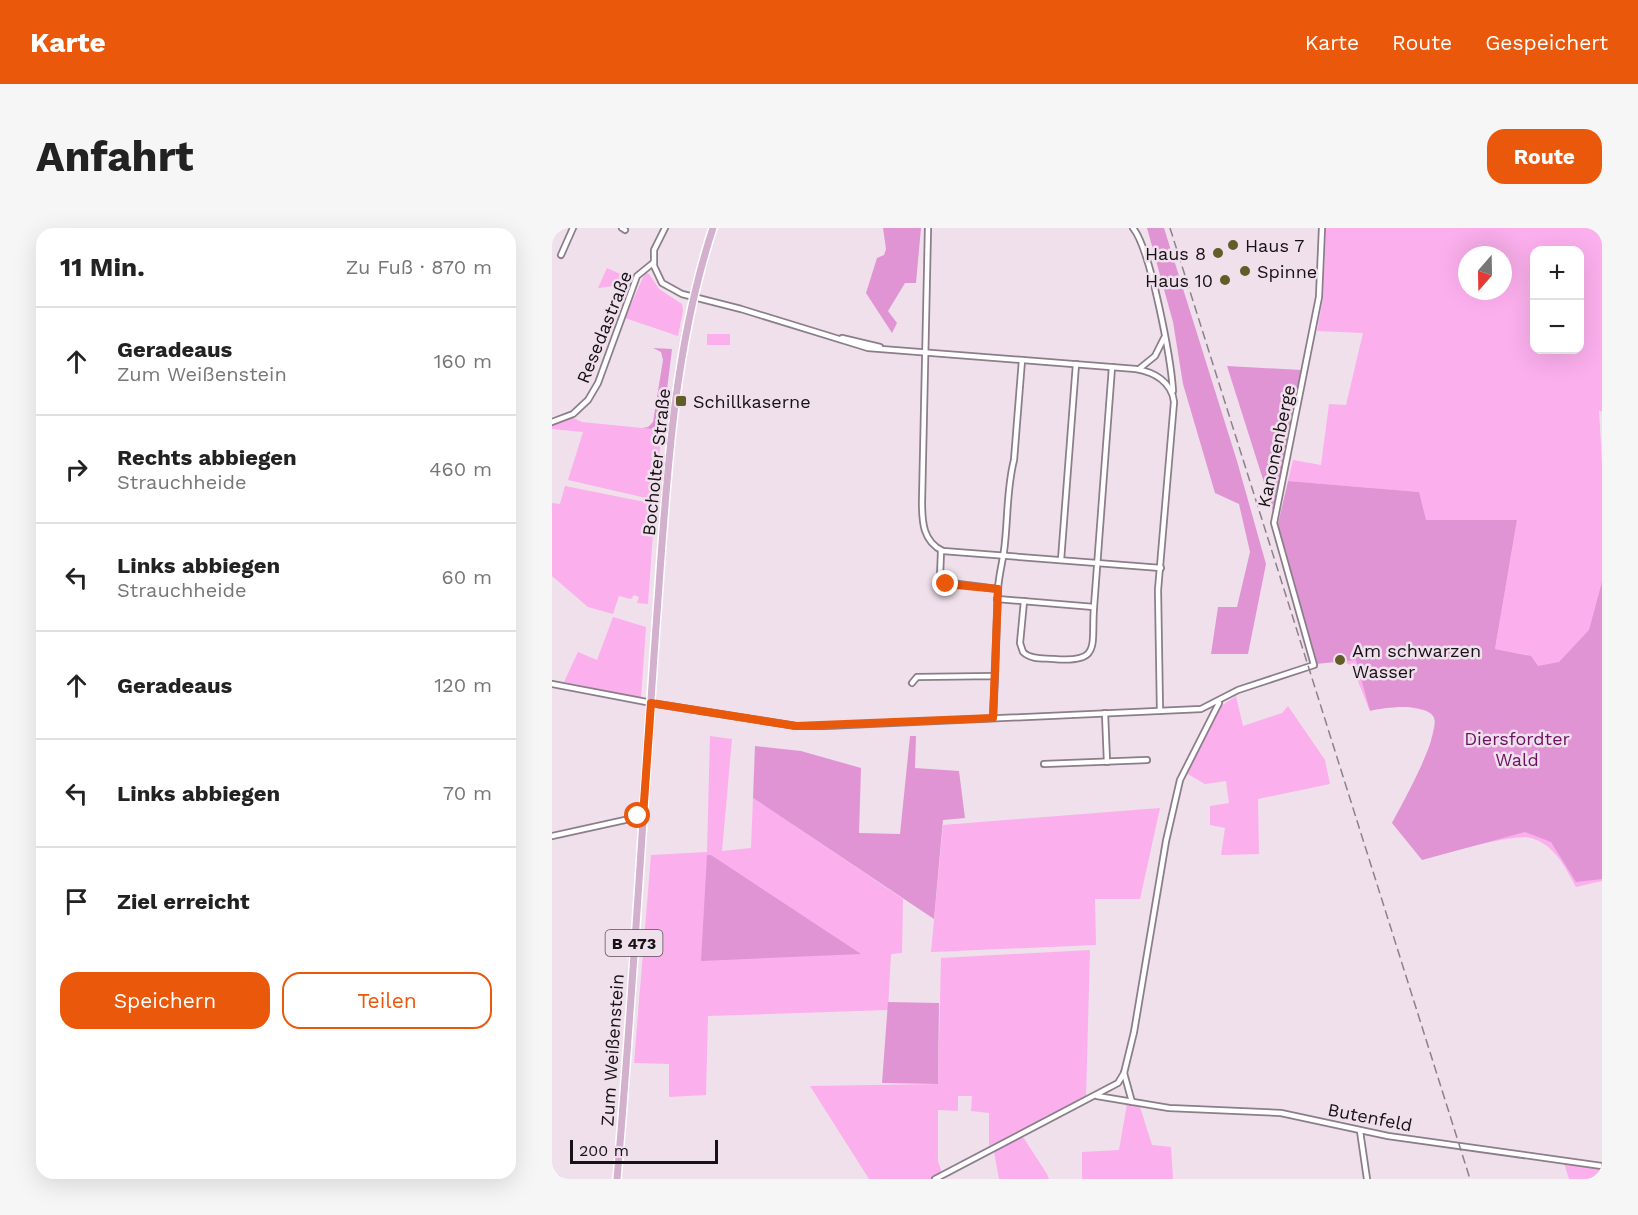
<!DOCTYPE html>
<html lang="de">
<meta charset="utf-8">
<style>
:root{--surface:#fff;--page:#f6f6f6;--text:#222;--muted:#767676;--line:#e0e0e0;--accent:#ea580c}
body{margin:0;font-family:"Work Sans",sans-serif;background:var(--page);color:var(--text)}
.controls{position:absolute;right:18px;top:18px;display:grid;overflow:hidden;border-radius:12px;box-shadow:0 6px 24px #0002}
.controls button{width:54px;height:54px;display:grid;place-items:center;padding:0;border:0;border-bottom:2px solid var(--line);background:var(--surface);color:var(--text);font:30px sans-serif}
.compass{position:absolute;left:906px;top:18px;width:54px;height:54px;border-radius:50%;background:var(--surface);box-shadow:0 6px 24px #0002;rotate:200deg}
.scale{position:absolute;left:18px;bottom:15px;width:148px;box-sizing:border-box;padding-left:6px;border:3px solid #161115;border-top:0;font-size:16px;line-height:21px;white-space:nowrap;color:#161115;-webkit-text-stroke:4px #efe0ec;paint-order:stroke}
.stop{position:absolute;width:18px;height:18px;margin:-14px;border:4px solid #ea580c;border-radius:50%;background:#fff}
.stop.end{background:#ea580c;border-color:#fff;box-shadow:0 2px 6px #0008}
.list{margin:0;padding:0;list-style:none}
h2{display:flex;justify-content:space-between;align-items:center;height:78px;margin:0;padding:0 24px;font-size:26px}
h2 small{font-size:20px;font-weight:400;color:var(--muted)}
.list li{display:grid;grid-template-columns:39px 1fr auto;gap:18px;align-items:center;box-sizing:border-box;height:108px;padding:0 24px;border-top:2px solid var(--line)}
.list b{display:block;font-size:22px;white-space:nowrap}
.list p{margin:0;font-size:20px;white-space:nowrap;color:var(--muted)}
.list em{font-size:20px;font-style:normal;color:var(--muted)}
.actions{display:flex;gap:12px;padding:18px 24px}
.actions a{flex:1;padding:14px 0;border:2px solid var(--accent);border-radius:18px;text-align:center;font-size:21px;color:var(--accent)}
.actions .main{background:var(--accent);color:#fff}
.icon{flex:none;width:33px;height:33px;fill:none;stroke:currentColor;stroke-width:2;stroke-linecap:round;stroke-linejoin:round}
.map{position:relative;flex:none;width:1050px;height:951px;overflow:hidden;border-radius:18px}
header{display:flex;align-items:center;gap:36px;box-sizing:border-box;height:84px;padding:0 30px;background:var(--accent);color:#fff}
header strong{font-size:28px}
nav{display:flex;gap:33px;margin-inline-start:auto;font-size:21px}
.intro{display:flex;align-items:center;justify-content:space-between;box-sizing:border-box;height:144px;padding:0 36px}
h1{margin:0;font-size:42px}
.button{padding:15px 27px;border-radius:18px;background:var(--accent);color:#fff;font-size:21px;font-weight:700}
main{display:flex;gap:36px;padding:0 36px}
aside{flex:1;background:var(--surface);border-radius:18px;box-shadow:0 6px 24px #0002}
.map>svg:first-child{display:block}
.green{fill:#fbafed;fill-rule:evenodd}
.forest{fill:#e194d4}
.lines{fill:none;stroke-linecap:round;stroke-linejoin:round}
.minor-casing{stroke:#8b7e89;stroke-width:8}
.primary-casing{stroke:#fff;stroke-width:10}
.minor{stroke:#fff;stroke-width:4.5}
.primary{stroke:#d3b0cd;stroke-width:7}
.rail{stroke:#8c818a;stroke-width:1.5;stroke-dasharray:9 4.5;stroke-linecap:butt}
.route{stroke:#ea580c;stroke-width:8}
.poi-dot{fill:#615c28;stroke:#efe0ec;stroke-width:2}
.labels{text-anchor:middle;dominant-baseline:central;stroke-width:5;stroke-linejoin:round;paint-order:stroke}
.shield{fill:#efe0ec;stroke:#574f56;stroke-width:1.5}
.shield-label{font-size:16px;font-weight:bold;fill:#161115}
.poi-label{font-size:18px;fill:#161115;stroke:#efe0ec;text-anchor:start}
.street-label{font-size:18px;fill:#161115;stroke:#efe0ec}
.park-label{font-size:18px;fill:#6d1064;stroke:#efe0ec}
</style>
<header>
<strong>Karte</strong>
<nav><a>Karte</a><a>Route</a><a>Gespeichert</a></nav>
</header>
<div class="intro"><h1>Anfahrt</h1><a class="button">Route</a></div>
<main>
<aside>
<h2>11 Min.<small>Zu Fuß · 870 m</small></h2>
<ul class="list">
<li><svg class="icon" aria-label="ahead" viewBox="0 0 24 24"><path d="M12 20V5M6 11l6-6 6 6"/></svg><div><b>Geradeaus</b><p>Zum Weißenstein</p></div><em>160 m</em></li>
<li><svg class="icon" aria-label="right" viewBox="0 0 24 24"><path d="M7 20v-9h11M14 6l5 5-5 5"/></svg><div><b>Rechts abbiegen</b><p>Strauchheide</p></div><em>460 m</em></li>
<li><svg class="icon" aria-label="left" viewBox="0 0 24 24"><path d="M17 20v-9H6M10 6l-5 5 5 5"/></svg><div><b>Links abbiegen</b><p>Strauchheide</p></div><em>60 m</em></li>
<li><svg class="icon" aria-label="ahead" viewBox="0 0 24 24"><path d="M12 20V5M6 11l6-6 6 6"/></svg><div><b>Geradeaus</b></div><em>120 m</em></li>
<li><svg class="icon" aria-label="left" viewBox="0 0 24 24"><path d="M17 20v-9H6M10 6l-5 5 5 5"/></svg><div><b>Links abbiegen</b></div><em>70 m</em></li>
<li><svg class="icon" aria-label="arrive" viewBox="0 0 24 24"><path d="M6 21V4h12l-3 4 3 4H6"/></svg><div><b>Ziel erreicht</b></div></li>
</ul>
<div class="actions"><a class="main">Speichern</a><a>Teilen</a></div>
</aside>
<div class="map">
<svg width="1050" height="951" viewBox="0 0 1050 951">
<rect width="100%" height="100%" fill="#efe0ec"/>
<g class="green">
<path d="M774,0H1050V184L1047,182L1050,236V653L1024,659C1013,639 1003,617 979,610C962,605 891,626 870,631L877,521L885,485L846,477L817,481L800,438L786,431L976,427L943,421L965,292H873L866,264L736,253L741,232L769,237L777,176L794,177L811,105L765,103L771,70ZM982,22H1028V122H982ZM915,27H951V63H915Z"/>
<path d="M55,40L79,51L77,56L46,60Z"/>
<path d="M93,45L97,46L107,61L130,76L131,83L126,108L73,90Z"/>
<rect x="155" y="106" width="23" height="11"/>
<path d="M21,190L30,194L110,202L103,272L16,252L31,204L0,201V198Z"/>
<path d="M13,258L103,276L96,376L85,375L87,369L82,367L79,371L67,368L61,386L36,379L0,348V275L8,276Z"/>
<path d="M61,389L94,399L89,470L12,454L26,424L45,432Z"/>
<path d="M684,468L691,498L730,485L736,478L773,532L778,556L706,571L707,626L669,627L673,600L658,597V578L677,575L674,553L653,556L634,545L669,478Z"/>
<path d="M158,508L180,511L170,623L199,620L201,570L351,671L350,725L339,726L336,782L156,788L154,867L117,869V836L82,835L99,627L155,624Z"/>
<path d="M608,580L588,671H543L544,717L379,724L391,597Z"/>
<path d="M538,722L534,869L437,918V885L419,883L420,868H406V883L386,882V933L390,945L379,951H317L258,858L386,856L389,730Z"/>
<path d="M575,876L588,879L600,917L619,919L621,951H530V924L567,922Z"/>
<path d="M471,909L495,946L497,951H447L442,924Z"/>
<path d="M1012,935L1050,939V951H1017Z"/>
</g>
<g class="forest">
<path d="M331,0H369L364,55H353L336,83L345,95L340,105L314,65L325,30L332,27L334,21Z"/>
<path d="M595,0H612L685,233L714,336L696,426H659L666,379H685L698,324L687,276L663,265L631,156L621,94Z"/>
<path d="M101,120L120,121L110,202L90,200L96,199L101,194L111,132L109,124Z"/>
<path d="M675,138L749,142L727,261L721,283Z"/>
<path d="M736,253L867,264L874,292H965L943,421L979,428L986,438L1007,434L1037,402L1050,354V651L1024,654L999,614L973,604L870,632L840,595C849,578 892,502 881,488C870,474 832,480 818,483L804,432L764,436L725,300Z"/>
<path d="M358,508H364L363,540L407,543L413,590L391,592L382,691L201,570L203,518L249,523L309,540L307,605L348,606Z"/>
<path d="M155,627H159L309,726L149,733Z"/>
<path d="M336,774L387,775L386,856L330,855Z"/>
</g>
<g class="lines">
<g class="minor-casing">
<g id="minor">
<path d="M70,0L73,2"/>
<path d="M113,0L102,22V38L110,55L130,66L189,81L316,120L584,141C602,144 620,154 622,174L606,362L608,483"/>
<path d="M376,0L370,274C370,294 371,314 391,323L609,340"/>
<path d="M581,0C599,22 619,132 621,163"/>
<path d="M9,27L21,0"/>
<path d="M290,110L328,119"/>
<path d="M587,141L603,128L612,110"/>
<path d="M0,194L21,186L36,172L46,155L85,48L101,35"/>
<path d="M389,323L388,349L391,354L446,361C447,344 452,330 453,314C456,286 455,259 462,232L470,132"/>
<path d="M509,332L524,136"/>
<path d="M445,371L542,379L560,139"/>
<path d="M472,373L468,415L471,424C479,432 492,430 502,431C550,435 539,418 542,379"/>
<path d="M443,448L446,361"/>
<path d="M360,455L365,449L443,448L441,490"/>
<path d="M0,456L105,476L244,498H274L649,481L686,462L762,437L722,295L767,69L770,0"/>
<path d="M553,485L555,534"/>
<path d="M492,536L595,532"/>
<path d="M0,608L91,588"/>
<path d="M572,845L580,874"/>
<path d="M545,868L617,880L729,885L836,908L1050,938"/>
<path d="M808,903L815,951"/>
<path d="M0,950L5,951"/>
<path d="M383,951L566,855L572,845L582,804L614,613L628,552L667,475"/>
</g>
</g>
<g class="primary-casing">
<path id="primary" d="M65,951C81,767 91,583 104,399C114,266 119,128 161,0"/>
</g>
<use href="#minor" class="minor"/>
<use href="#primary" class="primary"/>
<path class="rail" d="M618,0L918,951"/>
</g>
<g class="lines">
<path class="route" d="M86,588H91L99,475L244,498L441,490L446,361L394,356"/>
</g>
<g class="poi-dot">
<circle cx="681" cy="17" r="6"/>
<circle cx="666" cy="25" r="6"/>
<circle cx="693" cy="43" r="6"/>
<circle cx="673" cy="52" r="6"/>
<rect x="123" y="167" width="12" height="12" rx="3"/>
<circle cx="788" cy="432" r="6"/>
</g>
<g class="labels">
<rect class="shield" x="53.5" y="702" width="57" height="26" rx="4.5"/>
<g class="shield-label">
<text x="82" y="715">B 473</text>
</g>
<g class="poi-label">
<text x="693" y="17">Haus 7</text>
<text x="654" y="25" text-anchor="end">Haus 8</text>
<text x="705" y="43">Spinne</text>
<text x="661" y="52" text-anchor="end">Haus 10</text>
<text x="141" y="173">Schillkaserne</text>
<text x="800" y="422">Am schwarzen<tspan x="800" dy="21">Wasser</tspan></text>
</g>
<g class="street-label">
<text transform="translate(52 99) rotate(-68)">Resedastraße</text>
<text transform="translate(724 218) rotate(-78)">Kanonenberge</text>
<text transform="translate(104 234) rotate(-84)">Bocholter Straße</text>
<text transform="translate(60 822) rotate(-86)">Zum Weißenstein</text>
<text transform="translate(818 889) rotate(11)">Butenfeld</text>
</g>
<g class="park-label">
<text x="965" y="510">Diersfordter<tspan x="965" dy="21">Wald</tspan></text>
</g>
</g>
</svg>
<div class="controls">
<button>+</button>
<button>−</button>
</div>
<svg class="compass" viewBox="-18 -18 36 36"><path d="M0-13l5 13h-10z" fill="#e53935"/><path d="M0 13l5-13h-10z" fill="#767676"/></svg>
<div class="scale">200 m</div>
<div class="stop" style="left:86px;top:588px"></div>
<div class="stop end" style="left:394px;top:356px"></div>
</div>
</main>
